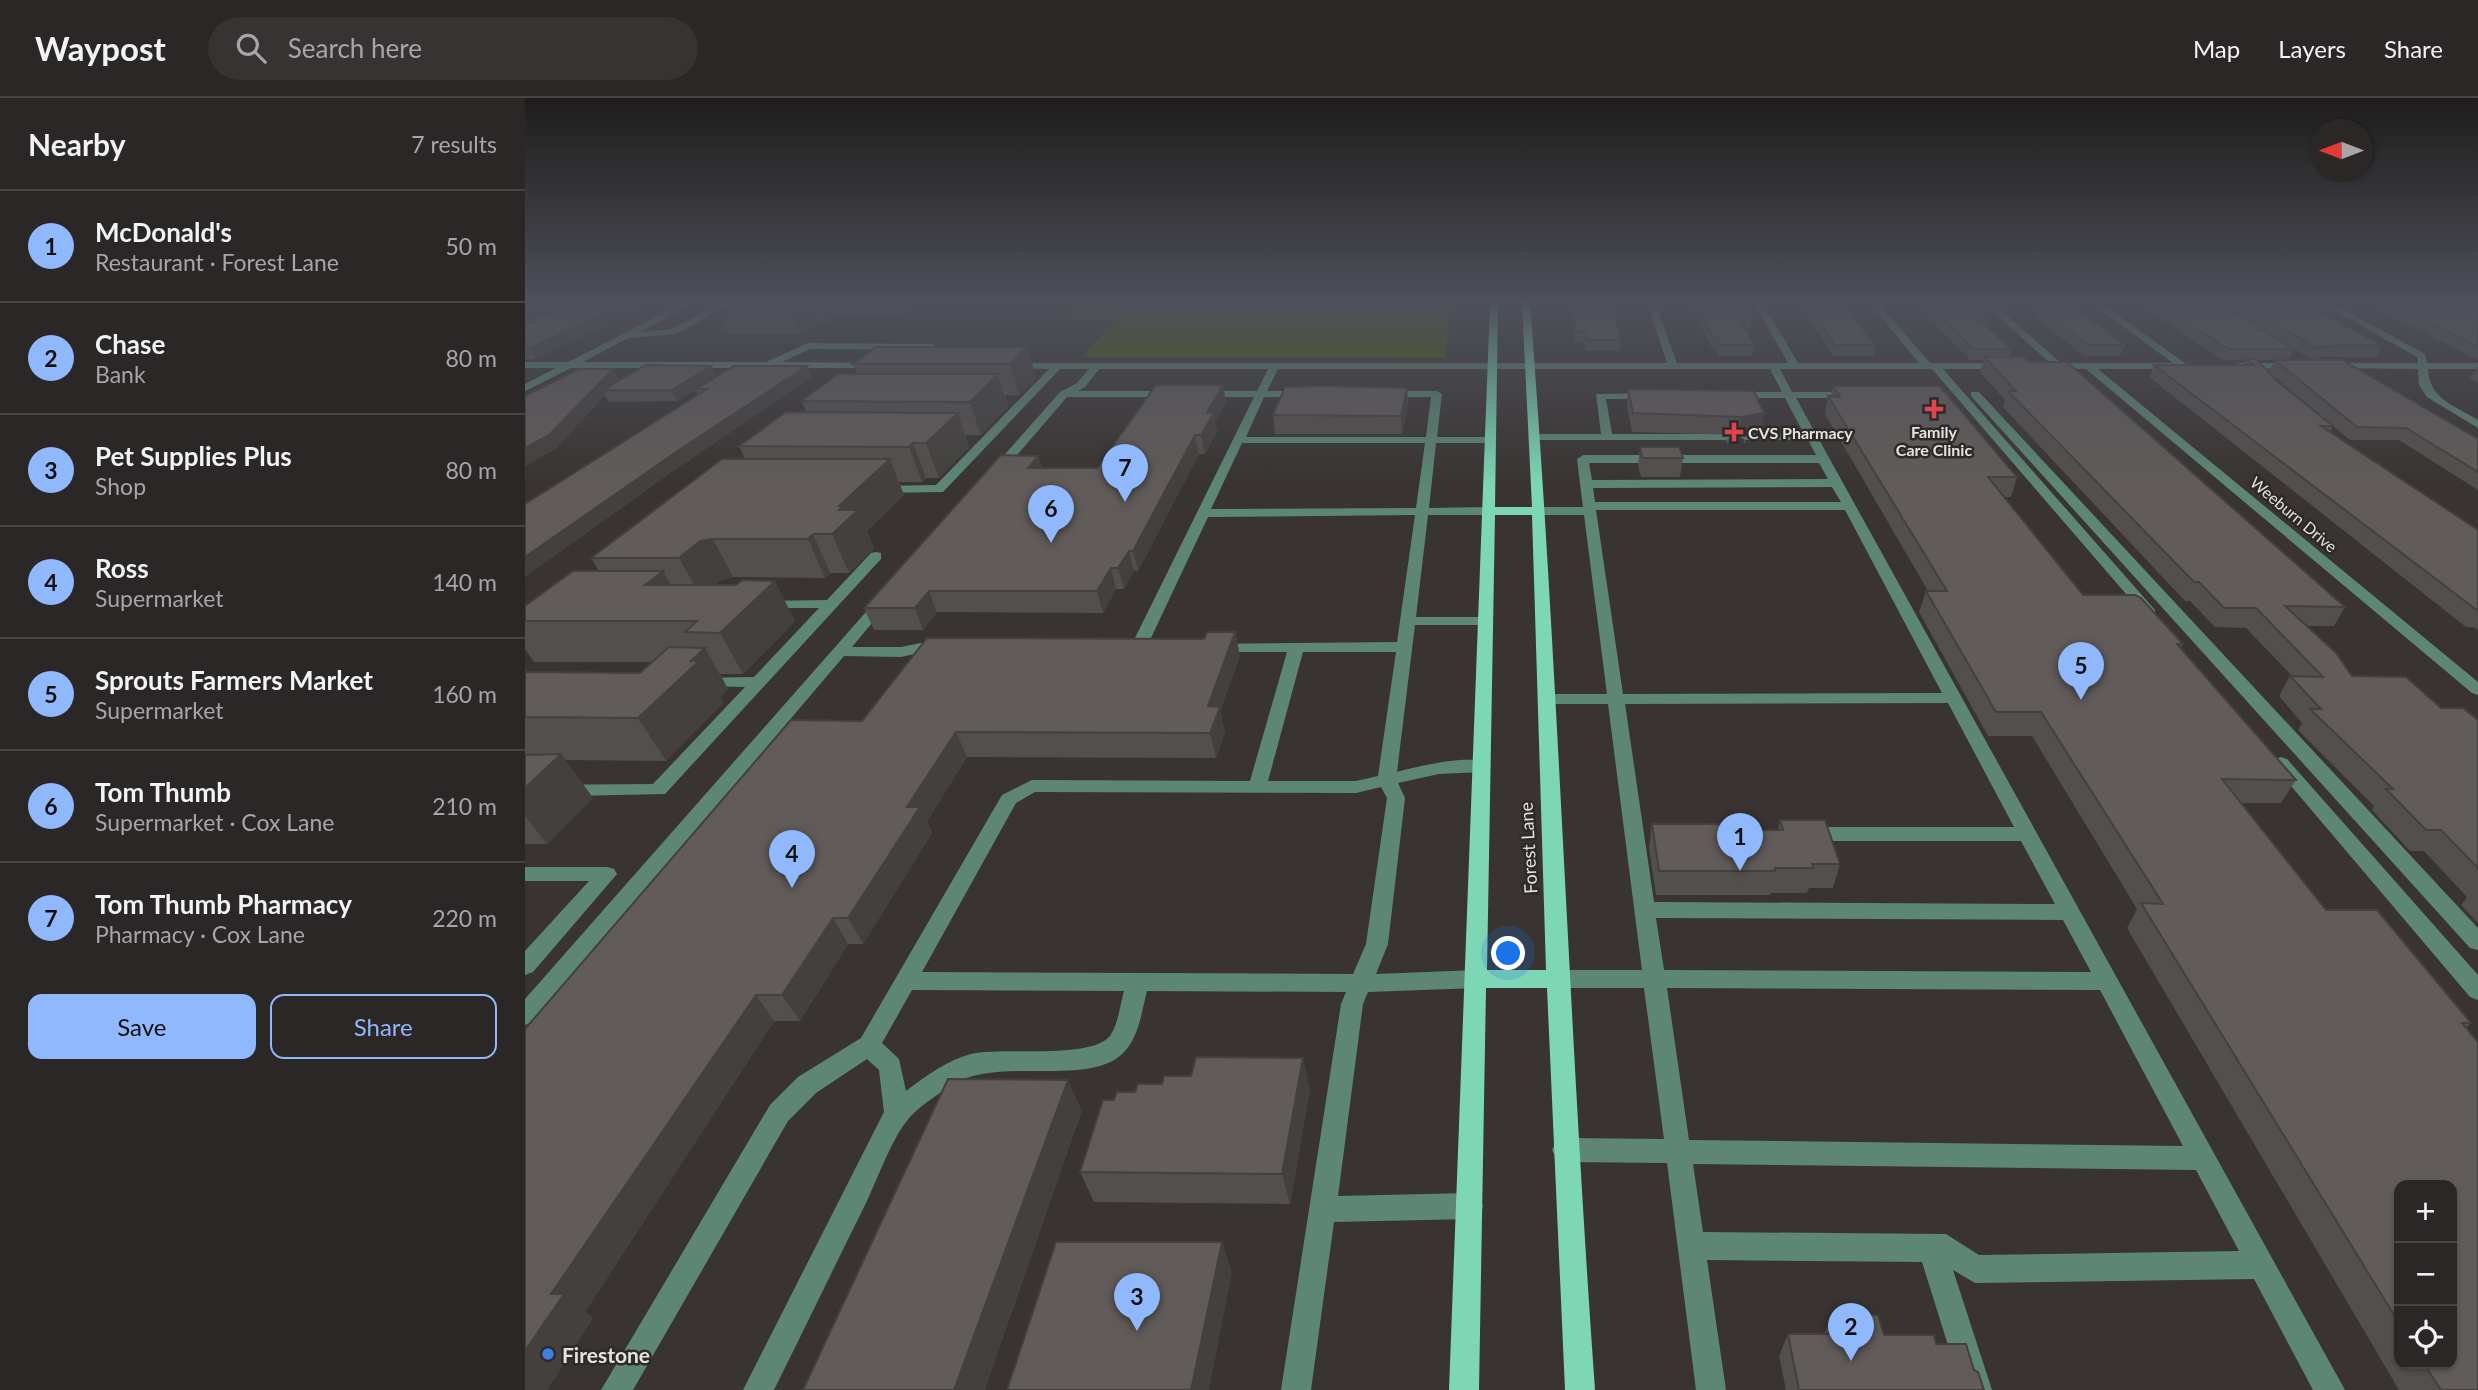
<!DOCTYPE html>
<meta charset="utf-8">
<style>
:root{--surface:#2b2726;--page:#373332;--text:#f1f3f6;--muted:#a6a5a7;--line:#474443;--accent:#8fb8fd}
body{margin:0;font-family:Lato,sans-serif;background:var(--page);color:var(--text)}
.controls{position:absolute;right:21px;bottom:21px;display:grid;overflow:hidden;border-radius:14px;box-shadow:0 2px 5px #0004}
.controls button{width:63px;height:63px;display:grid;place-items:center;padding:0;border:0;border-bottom:2px solid var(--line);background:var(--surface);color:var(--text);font:35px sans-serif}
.compass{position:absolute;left:1785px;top:21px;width:63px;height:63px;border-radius:50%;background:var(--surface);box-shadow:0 2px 5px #0004;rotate:270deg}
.you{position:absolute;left:984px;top:856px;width:24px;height:24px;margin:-18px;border:5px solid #fff;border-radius:50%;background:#1a73e8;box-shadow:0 0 0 10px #1a73e833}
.badge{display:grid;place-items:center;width:46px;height:46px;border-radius:50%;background:var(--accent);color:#111;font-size:23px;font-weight:700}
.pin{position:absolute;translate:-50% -58px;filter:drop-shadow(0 2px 4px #0008)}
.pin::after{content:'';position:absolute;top:37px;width:24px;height:21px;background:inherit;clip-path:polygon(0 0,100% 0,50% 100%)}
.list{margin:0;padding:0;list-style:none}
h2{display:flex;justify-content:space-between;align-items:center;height:91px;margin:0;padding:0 28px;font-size:30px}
h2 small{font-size:23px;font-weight:400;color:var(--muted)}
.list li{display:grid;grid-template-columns:46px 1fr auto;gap:21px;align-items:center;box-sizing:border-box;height:112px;padding:0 28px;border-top:2px solid var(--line)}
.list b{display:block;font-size:26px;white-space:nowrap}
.list p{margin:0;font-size:23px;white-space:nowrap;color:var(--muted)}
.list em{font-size:23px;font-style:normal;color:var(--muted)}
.actions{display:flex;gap:14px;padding:21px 28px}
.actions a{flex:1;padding:16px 0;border:2px solid var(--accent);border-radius:14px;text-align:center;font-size:24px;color:var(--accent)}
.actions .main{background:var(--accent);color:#111}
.icon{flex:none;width:38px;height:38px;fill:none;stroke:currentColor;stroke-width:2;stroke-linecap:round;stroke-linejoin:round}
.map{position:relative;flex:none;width:1953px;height:1292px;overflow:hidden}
header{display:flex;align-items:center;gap:42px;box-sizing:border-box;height:98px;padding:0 35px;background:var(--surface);border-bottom:2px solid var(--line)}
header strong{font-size:33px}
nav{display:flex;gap:38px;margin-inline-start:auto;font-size:24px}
.search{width:490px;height:63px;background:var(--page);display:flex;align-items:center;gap:18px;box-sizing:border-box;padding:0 24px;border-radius:38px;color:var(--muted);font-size:26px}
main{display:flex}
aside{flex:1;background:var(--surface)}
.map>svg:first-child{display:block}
.green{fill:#475c06}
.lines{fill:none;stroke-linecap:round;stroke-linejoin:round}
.minor-tunnel{stroke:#534e4c;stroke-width:12;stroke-dasharray:12 6;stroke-linecap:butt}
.minor{fill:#5d8676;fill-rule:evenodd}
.major{fill:#7dd6b5;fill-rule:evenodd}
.wall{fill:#534f4d;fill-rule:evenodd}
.shaded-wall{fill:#44403e}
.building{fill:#615c59;stroke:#44403e;stroke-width:2}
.health-dot{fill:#e0444e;stroke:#2e2a28;stroke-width:2.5}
.shop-dot{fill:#3f7fe0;stroke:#2e2a28;stroke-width:2.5}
.labels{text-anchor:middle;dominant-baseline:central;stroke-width:5;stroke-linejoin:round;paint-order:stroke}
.far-poi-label{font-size:16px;font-weight:bold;fill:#e5e3e1;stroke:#2e2a28}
.far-street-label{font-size:16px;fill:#e5e3e1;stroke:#2e2a28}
.street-label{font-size:18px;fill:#e5e3e1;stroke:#2e2a28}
.near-poi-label{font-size:21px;font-weight:bold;fill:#e5e3e1;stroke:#2e2a28;text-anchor:start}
</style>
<header>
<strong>Waypost</strong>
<div class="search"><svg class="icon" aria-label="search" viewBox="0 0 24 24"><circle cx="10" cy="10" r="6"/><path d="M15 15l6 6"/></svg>Search here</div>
<nav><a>Map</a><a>Layers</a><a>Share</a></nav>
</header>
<main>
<aside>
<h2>Nearby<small>7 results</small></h2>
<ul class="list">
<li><span class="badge">1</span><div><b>McDonald's</b><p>Restaurant · Forest Lane</p></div><em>50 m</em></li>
<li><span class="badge">2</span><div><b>Chase</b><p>Bank</p></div><em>80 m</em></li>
<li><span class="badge">3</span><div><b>Pet Supplies Plus</b><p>Shop</p></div><em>80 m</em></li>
<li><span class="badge">4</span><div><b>Ross</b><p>Supermarket</p></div><em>140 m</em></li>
<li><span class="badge">5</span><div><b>Sprouts Farmers Market</b><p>Supermarket</p></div><em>160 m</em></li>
<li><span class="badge">6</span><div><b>Tom Thumb</b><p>Supermarket · Cox Lane</p></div><em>210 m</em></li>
<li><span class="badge">7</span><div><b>Tom Thumb Pharmacy</b><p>Pharmacy · Cox Lane</p></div><em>220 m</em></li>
</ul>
<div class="actions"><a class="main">Save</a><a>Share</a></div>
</aside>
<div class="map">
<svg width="1953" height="1292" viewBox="0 0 1953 1292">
<rect width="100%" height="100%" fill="#393432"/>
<path class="green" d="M555,205H927L920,260L557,259L591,221H539Z"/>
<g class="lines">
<path class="minor-tunnel" d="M1201,339H1221"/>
<g class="minor">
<path d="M158,205H169L115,234L146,231L195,205H206L151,236L103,240L58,264H241L283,245L407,246L412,249L389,268L384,265L398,252L285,251L257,264L357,265L359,267L354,270H46L0,293V286L31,270H0V264H43Z"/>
<path d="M1122,205H1130L1152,265H1263L1229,205H1238L1273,265H1394L1344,205H1353L1405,265H1481L1486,268L1481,271H1418L1630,512V518H1620L1407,271H1255L1267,294H1327L1332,297L1327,300H1271L1820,1292H1788L1729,1181L1450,1185L1428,1172L1467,1292H1437L1397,1164L1182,1162L1201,1292H1171L1142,1065L1040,1064L1031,1060L1027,1052L1031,1044L1040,1040L1139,1041L1119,890H1035L1027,887L1024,881L1027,875L1035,872H1117L1083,606H1022L1014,601L1022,596H1082L1059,417H1013L1007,413L1013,409H1058L1052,361L1058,357H1291L1283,342H1221L1215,339L1221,336H1279L1260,300H1208L1203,297L1208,294H1257L1245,271H753L742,293H779L784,296L779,299H739L721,339H901L906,299H860L855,296L860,293H912L917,296L912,339H966L972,342L966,345H911L904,410L964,409L970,413L964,417H903L891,519H961L968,523L961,527H890L872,674C890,669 954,653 966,668L957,674L914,676L873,685L880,700L863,846L851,876L952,872L960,875L963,881L960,887L952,890L843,894L838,906L813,1098L945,1095L955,1099L958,1108L955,1117L945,1121L809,1124L786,1292H756L816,906L821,894L622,893C617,912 614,938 600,953C567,991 473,957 427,987C412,997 391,1010 381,1024C366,1043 352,1082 341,1105C310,1167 280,1230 249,1292H218L359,1014L354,972L342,961L291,995L263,1023L108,1292H76L245,1007L273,979L336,940L477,697L507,682L725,683L762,554H691L683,549L686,546L872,544L890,417L683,419L625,542L617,547L609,542L729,299H678L673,296L678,293H732L743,271H574L560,289L553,293H646L651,296L646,299H542L474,378H466V372L535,294L552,285L564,271H535L418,394L354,395L348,391L350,388L411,387L524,271L480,270L478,268L483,265H1142ZM717,345H900L891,410L686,411ZM1064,365H1294L1303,381L1067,382ZM1307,389L1316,404H1070L1068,390ZM1071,412H1320L1417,595L1098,596ZM778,554H871L853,678L831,683H743ZM1423,605L1489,729H1281L1274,731L1271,736L1274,741L1281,743H1496L1530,806L1129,804L1100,606ZM856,689L862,700L841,846L828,876L397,874L491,705L510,694L831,695ZM1131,820L1538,822L1566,874L1139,872ZM1142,890L1575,892L1658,1048L1164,1042ZM387,892L599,893C595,907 593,928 584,939C564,961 478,949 446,956C422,962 401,978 381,993L374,961L357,945ZM1168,1066L1671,1072L1714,1153L1454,1157L1421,1136L1178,1134Z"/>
<path d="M1458,205H1468L1536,265H1648L1566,205H1576L1661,266V270L1658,271H1573L1953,584V597L1947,595L1561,271L1520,270V266L1525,265Z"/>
<path d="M1796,205H1807L1900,256L1902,265H1953V271H1903C1905,302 1929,307 1953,322V330L1902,299L1894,287L1893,271L1803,270L1801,268L1806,265H1893L1892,259Z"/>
<path d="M1715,265H1771L1776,268L1771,271L1712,270V266Z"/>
<path d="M1446,294H1454L1953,830V852L1945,850L1446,298Z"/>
<path d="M1071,296L1124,295L1129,298L1124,301H1081L1087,336H1201L1207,339L1201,342H1010L1004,339L1010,336H1076Z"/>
<path d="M351,454L356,455V461L140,696L0,699V687L128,686L220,589L175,588L167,583L169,580L229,579L294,510H239L234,509V503L302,502L346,455Z"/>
<path d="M360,497L367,501L327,549H376L415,541L423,546L420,549L376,559L319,558L8,924L0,927V901L355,498Z"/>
<path d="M1756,659L1762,661L1953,877V902L1945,899L1750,669L1747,665L1750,661Z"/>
<path d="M0,769H82L89,771L92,776L8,874L0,877V853L64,783H0Z"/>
</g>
<path class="major" d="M965,205H973L970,409H1007L997,205H1005C1033,568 1044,930 1070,1292H1040L1022,890H961L954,1292H924ZM970,417H1007L1021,872H962Z"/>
</g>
<g class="wall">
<path d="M0,205H126L11,261L0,262Z"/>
<path d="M216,205H393L375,218H312L303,224L292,223L274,235H203L196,219L212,210L211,208Z"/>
<path d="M1047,205H1087L1096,242L1095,253H1061L1057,244H1050Z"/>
<path d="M1167,205H1220L1227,219L1225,230H1219L1229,247L1227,258H1194L1190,249H1186Z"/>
<path d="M1241,205H1317L1350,247L1348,258H1308L1275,206Z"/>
<path d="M1390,205H1446L1460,219L1459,225L1486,251L1484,259L1504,264L1820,509L1809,528H1782L1827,578L1916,610L1953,622V825L1936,807L1942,799L1899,753H1885L1847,712L1849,708L1773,632L1777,625L1754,598L1765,578H1767L1721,530L1690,529L1665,503H1660L1478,309L1480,302L1455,274L1459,262H1445Z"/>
<path d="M1612,205H1693L1769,251L1764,262H1788L1693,205H1778L1856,247L1851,259H1794L1793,262L1953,341V392L1874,342H1825L1744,274L1750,262H1733L1753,284L1808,328L1805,334L1953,432V532L1949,529H1941L1624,279L1629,267H1718L1720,262H1698Z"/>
<path d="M1840,205H1953V262Z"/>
<path d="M1512,206L1600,247L1595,258H1559L1509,217Z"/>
<path d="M502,249L511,280L494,297H480L483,309L456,337H440L444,349L414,380H401L397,384H374L379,397L342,433L349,450L324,475H305L300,480L208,479L196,482L190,487L270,523L218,576H195L203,591L195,600L198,605L141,663L40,662L68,700L22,746H0V574L115,575L127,564H9L0,551V508L74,473L66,460L220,361L214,348L281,314L276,303L332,276L328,266Z"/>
<path d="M186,268L191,279H287L160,365L173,297L171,292L152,303L84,304L80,297L31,350L0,368V298L88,271L94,282Z"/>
<path d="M1952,269H1953V285L1945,281Z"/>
<path d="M698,287L701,305L690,324L692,333L680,356H674L613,473H609L599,491H591L578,515L412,514L398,532H349L339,510L513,358L517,370H572Z"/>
<path d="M1308,288L1492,379L1486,399H1479L1558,497L1658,546L1656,550L1771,682L1756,705H1716L1801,812L1946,925L1941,930L1953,1292H1874L1602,830L1612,811L1507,638H1463L1394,514L1401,493H1403L1300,316L1303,298H1306ZM1874,1087L1927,1266H1874Z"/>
<path d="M882,290L883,307L877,336H750L748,317Z"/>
<path d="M1103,291L1239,315L1236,333L1213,337L1107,334L1102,308Z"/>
<path d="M1115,349L1158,360L1155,379H1116L1113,368Z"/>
<path d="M710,534L715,558L695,613L700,634L691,660L442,659L402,723L407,735L338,846H323L275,923H249L60,1214L68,1220L22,1292H0L337,623Z"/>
<path d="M1255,722L1315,766L1308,790H1284L1282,795H1245V797H1131L1124,750L1127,726L1210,732H1253Z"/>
<path d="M785,991L765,1106L569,1104L555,1074Z"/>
<path d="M1308,1216L1359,1237L1411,1246L1449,1272L1459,1292H1261L1254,1258L1263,1236H1299Z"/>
</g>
<g class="shaded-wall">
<path d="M24,205H52L0,229V216Z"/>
<path d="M100,205H126L11,261L5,250Z"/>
<path d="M301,205H307L312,218L303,224L297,208Z"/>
<path d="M370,205H393L375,218Z"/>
<path d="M286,208L292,223L274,235L267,219Z"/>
<path d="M502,249L511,280L494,297L485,266Z"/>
<path d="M186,268L191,279L152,303L147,292Z"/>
<path d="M282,268L287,279L160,365L0,479V459L154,352Z"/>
<path d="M88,271L94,282L78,292L80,297L31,350L0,368V350Z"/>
<path d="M473,276L483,309L456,337L445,304Z"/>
<path d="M698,287L701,305L690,324L692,333L680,356L676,337L682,315Z"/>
<path d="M882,290L883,307L877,336L876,318Z"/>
<path d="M433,315L444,349L414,380L401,345Z"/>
<path d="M1239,315L1236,333L1213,337L1216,319Z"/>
<path d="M670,337L674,356L613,473L608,453Z"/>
<path d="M388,345L401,380L397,384L384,349Z"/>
<path d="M513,358L519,377L503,370Z"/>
<path d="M365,361L379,397L342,433L349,450L324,475L307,436L314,408Z"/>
<path d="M288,436L305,475L300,480L283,441Z"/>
<path d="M188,441L208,479L196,482L176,499L154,460L175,443Z"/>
<path d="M604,453L609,473L599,491L593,470Z"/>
<path d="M586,470L591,491L578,515L572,493Z"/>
<path d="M138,473L160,513L120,487Z"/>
<path d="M250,483L270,523L218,576L195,535Z"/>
<path d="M404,493L412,514L398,532L390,510Z"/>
<path d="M710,534L715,558L695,613L700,634L691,660L685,635L683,608Z"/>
<path d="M180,550L203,591L195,600L198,605L141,663L113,620L166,563Z"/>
<path d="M431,634L442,659L402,723L407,735L338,846L323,820L382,709Z"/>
<path d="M36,656L68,700L22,746L0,718V690Z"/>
<path d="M308,820L323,846L275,923L257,897Z"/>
<path d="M231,897L249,923L60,1214L68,1220L22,1292H0V1253L26,1196Z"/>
<path d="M778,960L785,991L765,1106L757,1076Z"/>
<path d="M543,982L557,1013L460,1292H429Z"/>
<path d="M697,1144L707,1174L684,1292H666Z"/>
</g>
<g class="building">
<path d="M0,205H24L0,216Z"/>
<path d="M46,205H100L5,250L0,251V225Z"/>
<path d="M216,205H301L297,208H286L267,219H196L216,208H211Z"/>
<path d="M1048,205H1087L1096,242H1062L1058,233H1050Z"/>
<path d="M1173,205H1220L1227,219H1214L1229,247H1196L1192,238H1187Z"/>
<path d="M1283,205H1317L1350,247H1310Z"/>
<path d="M1403,205H1446L1460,219H1452L1486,251H1448Z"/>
<path d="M1513,205H1544L1600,247H1563L1512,206Z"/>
<path d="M1632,205H1693L1769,251H1703Z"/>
<path d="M1714,205H1778L1856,247L1792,248L1798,251H1793Z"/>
<path d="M1866,205H1931L1953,215V248Z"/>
<path d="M351,249H502L485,266H328Z"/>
<path d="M1460,259H1499L1504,264H1542L1820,509L1760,508L1811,555L1827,578L1881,579L1916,610H1938L1953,622V770L1916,732H1901L1861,691H1868L1785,611H1796L1765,578L1798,579L1731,510H1699L1674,484H1669L1483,293H1491Z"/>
<path d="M1720,261H1731L1753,284L1808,328H1796L1953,432V513L1629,267H1730Z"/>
<path d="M1750,262H1817L1953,341V374L1881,330L1832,329Z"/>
<path d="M121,267L186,268L147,292H78Z"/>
<path d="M209,268H282L154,352L0,459V406L182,291H171Z"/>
<path d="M54,271H88L24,337L0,350V298Z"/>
<path d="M313,276H473L445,304L276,303Z"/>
<path d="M631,287H698L682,315H689L676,337H670L608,453H604L593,470H586L572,493H404L390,510H339L476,357L513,358L503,370H572Z"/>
<path d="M801,288L882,290L876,318L748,317L760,289Z"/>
<path d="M1308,288H1415L1492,379H1463L1558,497H1610L1616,500L1658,546H1652L1771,682L1697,681L1801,812H1852L1946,925H1937L1953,944V1292H1916L1899,1266H1927V1087H1874V1225L1616,805L1638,806L1516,614H1471L1401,493H1422L1303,298L1315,299Z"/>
<path d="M1103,291L1229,293L1239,315L1216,319L1108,315Z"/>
<path d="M261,314L433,315L401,345H388L384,349L214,348Z"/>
<path d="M1115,349H1154L1158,360H1117Z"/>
<path d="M197,361H365L314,408H319L314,412H333L307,436H288L283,441H188L175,443L154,460H66Z"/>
<path d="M48,473H138L120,487H211L217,482L250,483L195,535L160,534L172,523H0V508Z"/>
<path d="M682,534H710L683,608L695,609L685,635L431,634L382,709H395L323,820H308L257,897H231L26,1196H39L0,1253V931L266,622L337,623L402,540L679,541Z"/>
<path d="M144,549L180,550L166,563H174L113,620L0,619V574L115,575Z"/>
<path d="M36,656L0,690V657Z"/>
<path d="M1255,722H1300L1315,766H1287L1289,770H1250V773H1134L1127,726H1208L1210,732H1258Z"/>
<path d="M671,959L778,960L757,1076L555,1074L578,1002H589L592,994H610L613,986H637L639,978H666Z"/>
<path d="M423,981L543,982L429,1292H278Z"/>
<path d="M531,1144H697L666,1292H482Z"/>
<path d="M1308,1216L1353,1217L1359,1237H1409L1411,1246H1441L1449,1272L1453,1274L1459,1292H1274L1263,1236H1312Z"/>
</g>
<linearGradient id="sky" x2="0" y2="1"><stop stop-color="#1f1d1c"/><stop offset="0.53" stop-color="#4e505a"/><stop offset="1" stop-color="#4e505a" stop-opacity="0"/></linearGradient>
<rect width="1953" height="386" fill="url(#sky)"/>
<g class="health-dot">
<path d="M1405.5 300.5h7v7h7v7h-7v7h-7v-7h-7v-7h7z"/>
<path d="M1205.5 323.5h7v7h7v7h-7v7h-7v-7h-7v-7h7z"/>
</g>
<circle class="shop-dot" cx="23" cy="1256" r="7"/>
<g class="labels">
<g class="far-poi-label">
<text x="1409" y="333">Family<tspan x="1409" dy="18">Care Clinic</tspan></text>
<text x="1223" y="334" text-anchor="start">CVS Pharmacy</text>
</g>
<g class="far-street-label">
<text transform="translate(1769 416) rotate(40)">Weeburn Drive</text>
</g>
<g class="street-label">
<text transform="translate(1003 750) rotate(-93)">Forest Lane</text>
</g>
<g class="near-poi-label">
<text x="37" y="1256">Firestone</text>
</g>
</g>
</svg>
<div class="controls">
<button>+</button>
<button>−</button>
<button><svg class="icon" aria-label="locate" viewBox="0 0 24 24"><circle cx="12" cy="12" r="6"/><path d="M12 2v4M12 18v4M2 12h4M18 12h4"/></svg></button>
</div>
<svg class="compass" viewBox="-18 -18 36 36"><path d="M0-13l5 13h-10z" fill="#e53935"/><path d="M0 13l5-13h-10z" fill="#a6a5a7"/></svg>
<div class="you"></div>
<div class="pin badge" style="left:1215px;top:773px">1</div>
<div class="pin badge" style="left:1326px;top:1263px">2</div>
<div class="pin badge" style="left:612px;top:1233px">3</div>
<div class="pin badge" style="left:267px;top:790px">4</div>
<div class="pin badge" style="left:1556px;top:602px">5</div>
<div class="pin badge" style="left:526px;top:445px">6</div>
<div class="pin badge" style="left:600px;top:404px">7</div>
</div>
</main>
